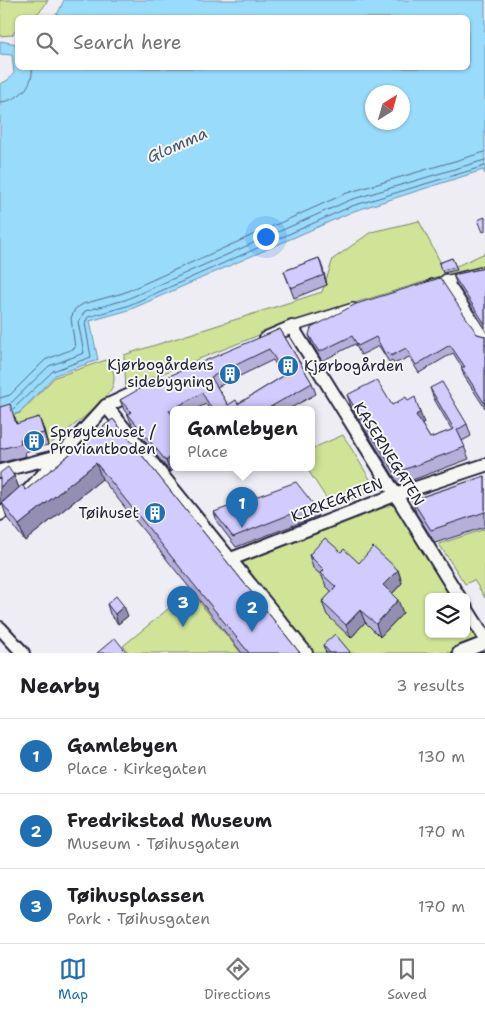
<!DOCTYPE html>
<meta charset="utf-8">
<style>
:root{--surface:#fff;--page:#f2f2f2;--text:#202124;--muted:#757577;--line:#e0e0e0;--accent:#1f6fb2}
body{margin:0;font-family:"Shantell Sans",sans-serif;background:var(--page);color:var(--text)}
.controls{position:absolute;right:15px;bottom:15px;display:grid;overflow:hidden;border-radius:8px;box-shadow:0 1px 4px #0004}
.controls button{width:45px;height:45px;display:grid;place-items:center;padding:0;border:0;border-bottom:1px solid var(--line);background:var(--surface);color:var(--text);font:25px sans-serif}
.compass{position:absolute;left:365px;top:85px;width:45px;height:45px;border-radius:50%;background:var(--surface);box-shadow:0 1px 4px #0004;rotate:37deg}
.you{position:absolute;left:265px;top:236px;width:18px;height:18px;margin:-12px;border:4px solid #fff;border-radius:50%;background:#1a73e8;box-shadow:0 0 0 8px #1a73e833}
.badge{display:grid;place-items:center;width:32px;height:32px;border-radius:50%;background:var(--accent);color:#fff;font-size:16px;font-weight:700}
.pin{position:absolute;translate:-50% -41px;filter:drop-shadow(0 1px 2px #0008)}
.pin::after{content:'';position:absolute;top:26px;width:18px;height:15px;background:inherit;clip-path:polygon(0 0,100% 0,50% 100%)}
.popup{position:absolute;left:170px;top:406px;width:145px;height:65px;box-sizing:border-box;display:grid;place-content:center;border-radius:8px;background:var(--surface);filter:drop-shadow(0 1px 4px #0005);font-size:16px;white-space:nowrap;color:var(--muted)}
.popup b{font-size:19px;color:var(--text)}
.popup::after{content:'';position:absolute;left:50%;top:100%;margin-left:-10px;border:10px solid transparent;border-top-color:var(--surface)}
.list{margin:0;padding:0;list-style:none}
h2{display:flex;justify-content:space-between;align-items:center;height:65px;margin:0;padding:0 20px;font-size:21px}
h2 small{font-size:16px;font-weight:400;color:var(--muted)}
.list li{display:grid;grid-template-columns:32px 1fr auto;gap:15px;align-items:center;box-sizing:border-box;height:75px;padding:0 20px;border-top:1px solid var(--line)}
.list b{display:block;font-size:19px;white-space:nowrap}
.list p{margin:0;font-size:16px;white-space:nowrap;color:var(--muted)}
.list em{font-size:16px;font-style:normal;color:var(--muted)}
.icon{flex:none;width:28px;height:28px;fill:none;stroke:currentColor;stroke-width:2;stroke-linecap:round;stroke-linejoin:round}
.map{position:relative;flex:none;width:485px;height:653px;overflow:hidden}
.search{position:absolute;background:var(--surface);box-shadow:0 1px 4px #0004;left:15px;right:15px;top:15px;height:55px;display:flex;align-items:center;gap:12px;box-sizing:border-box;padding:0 18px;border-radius:8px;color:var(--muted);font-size:19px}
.sheet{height:290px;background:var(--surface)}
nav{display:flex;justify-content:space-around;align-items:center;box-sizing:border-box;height:70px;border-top:1px solid var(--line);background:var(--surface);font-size:14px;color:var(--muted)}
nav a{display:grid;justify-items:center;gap:2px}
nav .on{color:var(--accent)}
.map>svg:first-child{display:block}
.green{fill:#d0e397;stroke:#798269}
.water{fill:#99dbfb;stroke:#6991ae;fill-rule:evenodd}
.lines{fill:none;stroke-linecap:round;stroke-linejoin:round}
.shore{stroke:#526c88;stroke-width:1}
.pedestrian-casing{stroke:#22223b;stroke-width:12}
.minor-casing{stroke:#22223b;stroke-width:16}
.pedestrian{stroke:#f6f6f2;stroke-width:9}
.minor{stroke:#f6f6f2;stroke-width:12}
.wall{fill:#b5afda;stroke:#22223b;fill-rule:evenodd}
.shaded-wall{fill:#938eb2;stroke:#22223b}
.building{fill:#d2cbfe;stroke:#22223b;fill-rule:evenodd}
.labels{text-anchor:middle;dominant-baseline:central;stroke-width:4;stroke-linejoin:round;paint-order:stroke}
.poi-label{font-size:15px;fill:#22223b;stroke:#f6f6f2;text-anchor:end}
.street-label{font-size:15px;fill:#22223b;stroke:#f6f6f2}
.water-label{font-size:16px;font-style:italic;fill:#465a75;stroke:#f6f6f2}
</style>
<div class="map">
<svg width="485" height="653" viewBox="0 0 485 653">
<rect width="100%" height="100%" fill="#efedf4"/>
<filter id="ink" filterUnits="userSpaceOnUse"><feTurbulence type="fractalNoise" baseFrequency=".02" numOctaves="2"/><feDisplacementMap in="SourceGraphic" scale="10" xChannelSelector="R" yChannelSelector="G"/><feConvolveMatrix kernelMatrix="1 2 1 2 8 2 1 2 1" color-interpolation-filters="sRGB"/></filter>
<g filter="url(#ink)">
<g class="green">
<path d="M0,0H48C40,14 34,18 18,18L17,29L12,35L0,36Z"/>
<path d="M419,221L447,275L292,322L126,388L124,355L322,292L333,259L371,232Z"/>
<path d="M485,253V266L451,275L448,270Z"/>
<path d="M109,359C112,367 116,377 113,385C109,401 62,434 48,446L44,429L20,436L14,415L20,413L55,377Z"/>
<path d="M343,435L376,489L332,507L306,467H311V449Z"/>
<path d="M395,500L454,597H429V634H466V617L481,640L448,653H311L237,560Z"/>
<path d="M485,529V598L474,580L465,584L439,544Z"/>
<path d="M190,591L241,653H129L123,646Z"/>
</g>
<path class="water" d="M64,0H485V174L483,170L354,211L129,310L90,321L98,360L55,375L19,413L0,417V84L8,80L14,73L12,55L0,54V41L17,44L18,68H468V18L51,17L58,13ZM372,92H402V122H372Z"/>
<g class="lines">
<g class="shore">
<path d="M0,102C18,101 34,86 32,68"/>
<path d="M0,398L10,395L45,360L75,348L71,318L75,309L83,304L123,293L347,193L485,152"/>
<path d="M11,403L49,366L84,353L78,322L85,311L125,300L350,200L485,160"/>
<path d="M13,409L53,371L91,357L85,323L88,317L127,306L352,206L485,166"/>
</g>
<g class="pedestrian-casing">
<g id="pedestrian">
<path d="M446,279L485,339"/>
<path d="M432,284L485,271"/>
<path d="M292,327L353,308"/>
</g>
</g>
<g class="minor-casing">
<g id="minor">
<path d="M266,338L292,327L459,597"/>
<path d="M106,406L306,653"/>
<path d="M0,471L59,456"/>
<path d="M0,514L28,491L106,406L134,393"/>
<path d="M231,559L395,495L485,465"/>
<path d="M466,608L485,638"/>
<path d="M0,628L23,653"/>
<path d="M459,653L485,643"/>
</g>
</g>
<use href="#pedestrian" class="pedestrian"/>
<use href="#minor" class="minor"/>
</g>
<g class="wall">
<path d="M319,258L327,285L294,298L284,271Z"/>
<path d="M452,258L457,270L443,273L439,263Z"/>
<path d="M485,268V328L456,283L453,275Z"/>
<path d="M280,329L312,383L316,394L289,409H209L206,404L196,409H173V467L170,472L132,425L128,415L124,410L120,400ZM273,360L283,376L238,404L228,405L217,387Z"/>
<path d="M477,334L485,336V408L464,376L461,367H462L453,353L419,373L409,357L394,364L392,360L389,362L379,346L361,355L355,344L322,361L312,344L309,335Z"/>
<path d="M430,388L467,424L471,436L462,441L469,459L399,485L351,406L347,395L392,405L408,401L424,423L422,425L430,438L452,430L434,399Z"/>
<path d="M0,407L15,417L17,424L39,417L48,445L25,452L26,456L0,463Z"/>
<path d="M113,419L300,653H242L102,479L25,541L7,518L2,503L14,476L19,488L26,490Z"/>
<path d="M485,476V527L435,543L416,513L412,500Z"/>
<path d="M314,505L318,516L236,547L217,522L214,512Z"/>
<path d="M341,552L359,563L398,570L402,583L392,594L403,613L380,637L365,622L351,638L327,615L322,602L332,592L326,586L322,576L313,568L309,555Z"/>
<path d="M107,604L128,616L118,624L110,614Z"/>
<path d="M323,645L350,653H326Z"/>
</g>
<g class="shaded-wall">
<path d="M319,258L323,269L327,285L324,275Z"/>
<path d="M420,412L424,423L420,426L416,415Z"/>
<path d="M39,417L44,430L48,445L44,433Z"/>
<path d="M173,454V467H175L170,472L166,461Z"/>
<path d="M96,463L102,479L25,541L19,525Z"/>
<path d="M14,476L19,488L0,504V487Z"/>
<path d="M398,570L402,583L388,598L383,585Z"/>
<path d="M398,600L403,613L380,637L376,624Z"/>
<path d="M124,606L128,616L118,624L115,614Z"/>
<path d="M360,610L365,622L351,638L346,625Z"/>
</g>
<g class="building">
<path d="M485,217V231L483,232L478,220Z"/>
<path d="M319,258L324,275L291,288L284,271Z"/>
<path d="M452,258L456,267L441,270L439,263Z"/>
<path d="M485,268V324L453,275Z"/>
<path d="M440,278L477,334L485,336V404L461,367H465L450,345L416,365L406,348L391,356L388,352L385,354L376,337L358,346L352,336L319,352L309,335L311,328L356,304Z"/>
<path d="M280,329L312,383L267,409H212L202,393L169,411L173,416V454L166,461L128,414L131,412L120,400L143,387ZM269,349L285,375L238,404L236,400L228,405L211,377Z"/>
<path d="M377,380L392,405L406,397L408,401L415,397L420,412L416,415L430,438L454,429L430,388L442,382L467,424L457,430L465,447L395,473L347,395Z"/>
<path d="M10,404L16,424L39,417L44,433L20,439L21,444L0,449V407Z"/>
<path d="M113,419L300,653H249L96,463L19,525L2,503L22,485L26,490Z"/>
<path d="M8,467L14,476L0,487V473Z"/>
<path d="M485,476V512L431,530L412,500Z"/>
<path d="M296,482L314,505L233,537L214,512Z"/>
<path d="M325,538L341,552L344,549L359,563L373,547L398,570L383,585L398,600L376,624L360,610L346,625L322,602L336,587L321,573L324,570L309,555Z"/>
<path d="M116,596L124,606L115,614L107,604Z"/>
<path d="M335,634L350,652L349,653H330L323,645Z"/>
<path d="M115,638L127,653H97Z"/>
</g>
</g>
<defs>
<g id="building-disc" transform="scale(1.125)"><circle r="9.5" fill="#1f6fb2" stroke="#f6f6f2"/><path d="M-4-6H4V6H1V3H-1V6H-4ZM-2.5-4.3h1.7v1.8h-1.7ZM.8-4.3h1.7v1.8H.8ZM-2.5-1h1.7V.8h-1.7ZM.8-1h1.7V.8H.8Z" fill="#fff"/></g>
</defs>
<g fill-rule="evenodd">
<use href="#building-disc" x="288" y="366"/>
<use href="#building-disc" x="230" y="374"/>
<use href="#building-disc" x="34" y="441"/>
<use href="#building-disc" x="155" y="513"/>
</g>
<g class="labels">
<g class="poi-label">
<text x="214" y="365">Kjørbogårdens<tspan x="214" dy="17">sidebygning</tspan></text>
<text x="304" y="366" text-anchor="start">Kjørbogården</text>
<text x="50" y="432" text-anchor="start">Sprøytehuset /<tspan x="50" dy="17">Proviantboden</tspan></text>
<text x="139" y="513">Tøihuset</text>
</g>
<g class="street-label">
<text transform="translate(389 454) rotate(58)">KASERNEGATEN</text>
<text transform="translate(337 500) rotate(-21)">KIRKEGATEN</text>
</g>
<g class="water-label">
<text transform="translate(177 145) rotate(-24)">Glomma</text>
</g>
</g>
</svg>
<div class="controls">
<button><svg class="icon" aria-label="layers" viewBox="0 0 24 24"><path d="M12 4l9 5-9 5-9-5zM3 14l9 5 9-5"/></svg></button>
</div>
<svg class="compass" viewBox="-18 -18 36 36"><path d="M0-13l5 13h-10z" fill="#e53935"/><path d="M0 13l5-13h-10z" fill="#757577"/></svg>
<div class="you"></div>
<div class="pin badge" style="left:242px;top:528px">1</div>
<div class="popup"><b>Gamlebyen</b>Place</div>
<div class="pin badge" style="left:252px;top:632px">2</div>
<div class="pin badge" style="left:183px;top:627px">3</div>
<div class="search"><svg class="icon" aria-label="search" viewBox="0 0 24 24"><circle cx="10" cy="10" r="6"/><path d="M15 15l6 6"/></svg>Search here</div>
</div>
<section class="sheet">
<h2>Nearby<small>3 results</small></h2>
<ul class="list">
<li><span class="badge">1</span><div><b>Gamlebyen</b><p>Place · Kirkegaten</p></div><em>130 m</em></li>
<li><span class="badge">2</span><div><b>Fredrikstad Museum</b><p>Museum · Tøihusgaten</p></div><em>170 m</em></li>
<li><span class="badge">3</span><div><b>Tøihusplassen</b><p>Park · Tøihusgaten</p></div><em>170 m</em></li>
</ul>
</section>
<nav>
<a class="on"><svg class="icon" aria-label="map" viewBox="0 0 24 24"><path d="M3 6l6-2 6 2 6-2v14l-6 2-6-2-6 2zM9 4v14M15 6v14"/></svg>Map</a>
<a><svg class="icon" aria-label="directions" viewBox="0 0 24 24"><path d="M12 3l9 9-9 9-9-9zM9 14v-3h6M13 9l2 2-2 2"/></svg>Directions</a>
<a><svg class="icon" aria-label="saved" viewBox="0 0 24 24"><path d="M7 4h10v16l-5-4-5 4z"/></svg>Saved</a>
</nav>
